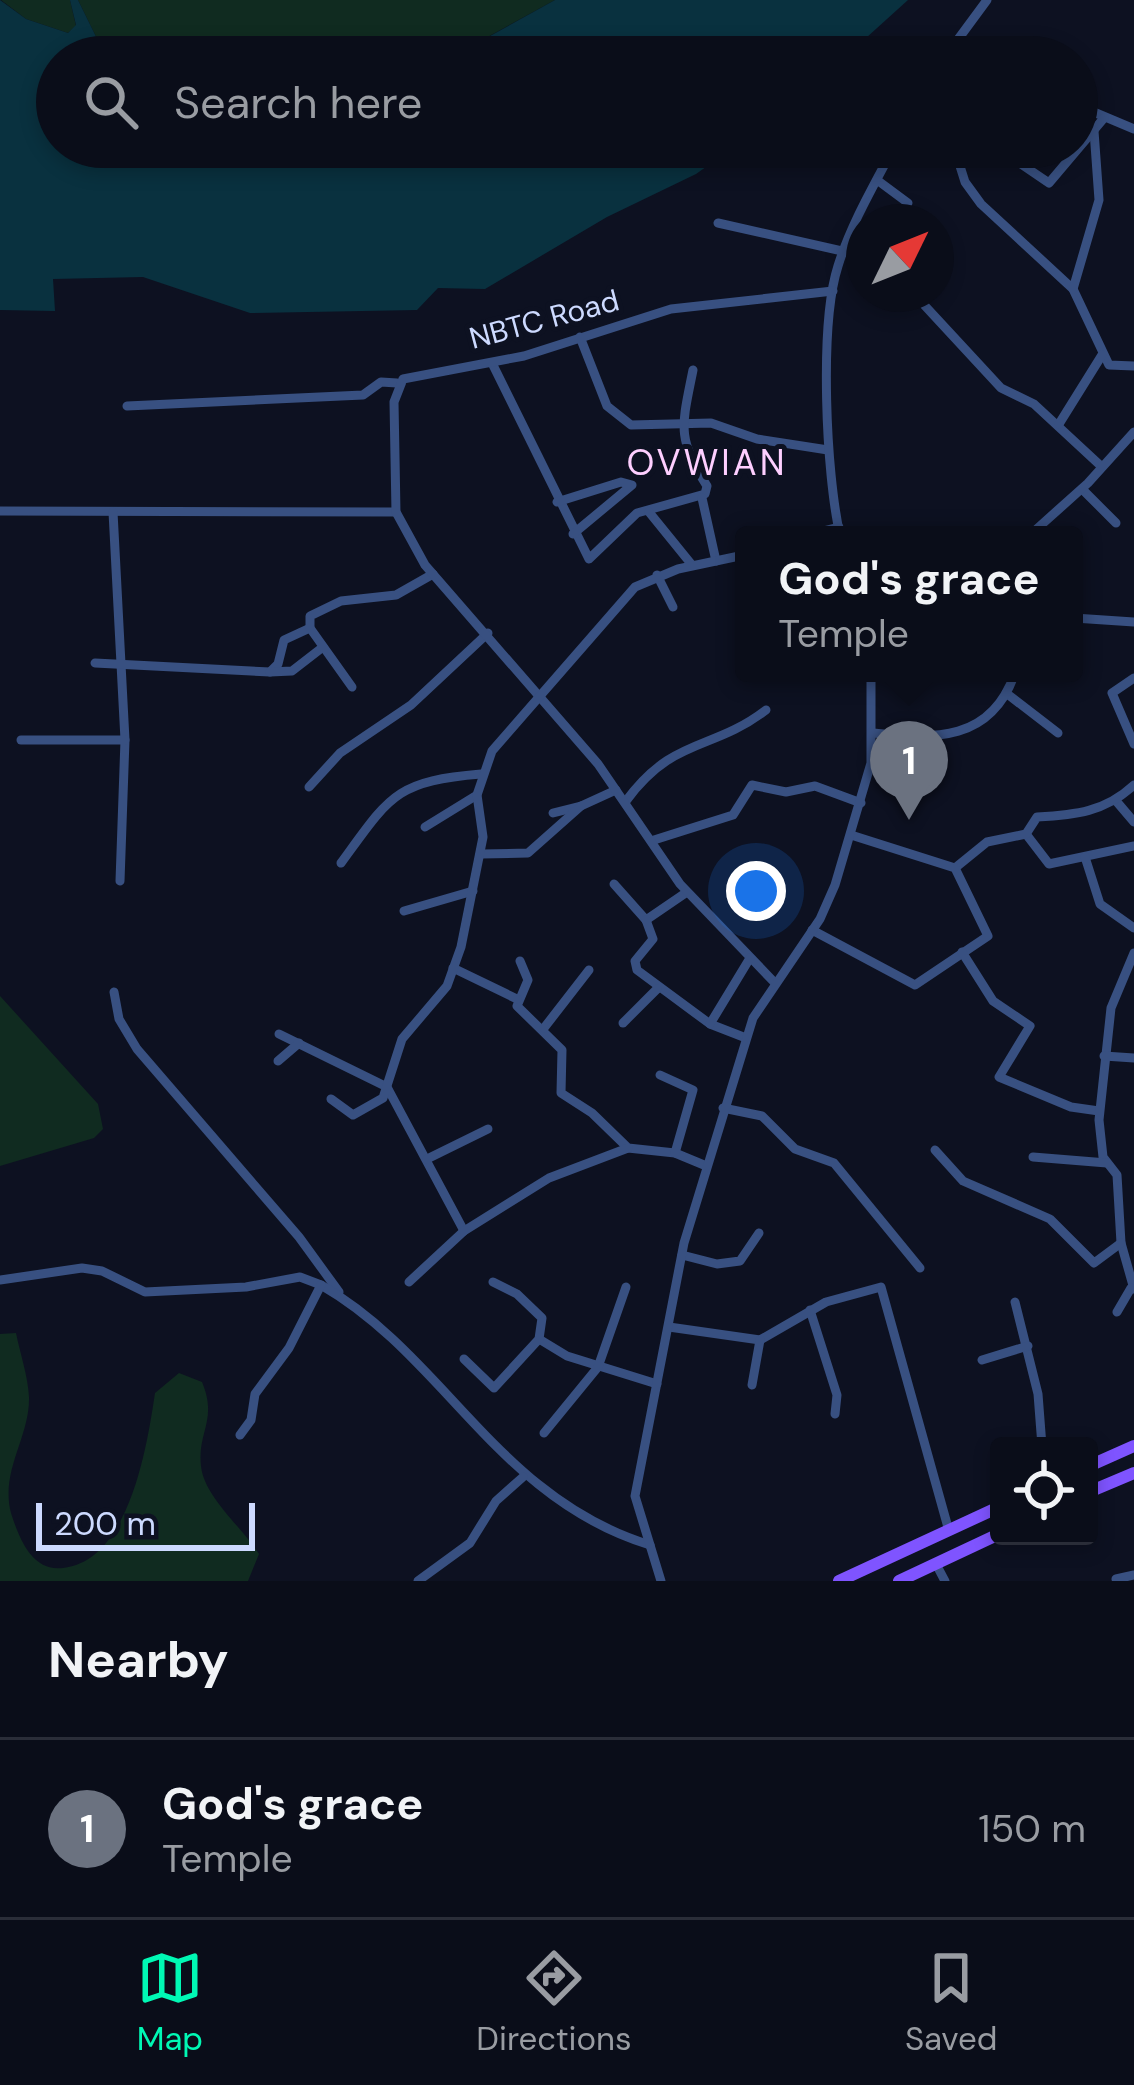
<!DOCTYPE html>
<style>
:root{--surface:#0a0d19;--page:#181b26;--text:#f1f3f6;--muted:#999ca2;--line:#2a2d38;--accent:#00f8b4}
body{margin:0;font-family:"DM Sans",sans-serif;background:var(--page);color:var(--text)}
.controls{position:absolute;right:36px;bottom:36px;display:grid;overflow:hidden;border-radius:12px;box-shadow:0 6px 18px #0003}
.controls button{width:108px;height:108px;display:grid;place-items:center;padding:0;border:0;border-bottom:3px solid var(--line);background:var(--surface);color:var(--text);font:60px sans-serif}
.compass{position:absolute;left:846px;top:204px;width:108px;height:108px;border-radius:50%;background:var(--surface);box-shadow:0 6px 18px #0003;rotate:47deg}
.scale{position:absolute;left:36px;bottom:30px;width:219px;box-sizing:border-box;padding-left:12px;border:6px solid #cddaff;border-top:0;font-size:33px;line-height:42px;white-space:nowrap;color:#cddaff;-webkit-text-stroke:9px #0d1121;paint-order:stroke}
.you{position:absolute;left:756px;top:891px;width:42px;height:42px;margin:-30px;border:9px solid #fff;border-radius:50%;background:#1a73e8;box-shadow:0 0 0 18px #1a73e833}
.badge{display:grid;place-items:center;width:78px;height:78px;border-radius:50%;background:var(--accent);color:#fff;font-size:39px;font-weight:700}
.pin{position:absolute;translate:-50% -99px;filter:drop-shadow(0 3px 6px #0008)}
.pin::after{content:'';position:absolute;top:63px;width:42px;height:36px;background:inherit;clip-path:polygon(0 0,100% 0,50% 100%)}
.popup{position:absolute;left:735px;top:526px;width:348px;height:156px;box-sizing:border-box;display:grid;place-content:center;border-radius:12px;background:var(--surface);filter:drop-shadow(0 3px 9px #0005);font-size:39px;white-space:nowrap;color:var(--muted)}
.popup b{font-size:45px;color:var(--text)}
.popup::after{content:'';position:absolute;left:50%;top:100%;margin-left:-24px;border:24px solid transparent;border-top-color:var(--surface)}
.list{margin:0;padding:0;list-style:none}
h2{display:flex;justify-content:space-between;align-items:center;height:156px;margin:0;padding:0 48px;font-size:51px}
h2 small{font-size:39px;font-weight:400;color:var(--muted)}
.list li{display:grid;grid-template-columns:78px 1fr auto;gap:36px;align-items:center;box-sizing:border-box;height:180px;padding:0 48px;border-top:3px solid var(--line)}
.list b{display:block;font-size:45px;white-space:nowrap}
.list p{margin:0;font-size:39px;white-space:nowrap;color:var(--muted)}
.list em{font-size:39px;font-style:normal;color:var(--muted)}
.icon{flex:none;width:66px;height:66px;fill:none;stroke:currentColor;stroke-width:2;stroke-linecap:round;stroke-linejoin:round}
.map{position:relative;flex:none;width:1134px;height:1581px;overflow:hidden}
.search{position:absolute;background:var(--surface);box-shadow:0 6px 18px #0003;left:36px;right:36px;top:36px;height:132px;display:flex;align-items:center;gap:30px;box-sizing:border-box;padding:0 42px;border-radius:66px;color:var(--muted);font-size:45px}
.sheet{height:336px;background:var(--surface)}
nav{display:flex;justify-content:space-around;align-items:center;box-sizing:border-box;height:168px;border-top:3px solid var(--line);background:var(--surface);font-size:33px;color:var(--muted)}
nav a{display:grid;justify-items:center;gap:6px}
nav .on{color:var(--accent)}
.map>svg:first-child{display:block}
.green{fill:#102b20}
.water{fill:#09313f}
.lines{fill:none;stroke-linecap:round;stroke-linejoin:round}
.minor{stroke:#385081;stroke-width:9}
.major{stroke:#7f54ff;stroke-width:12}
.labels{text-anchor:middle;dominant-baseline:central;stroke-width:10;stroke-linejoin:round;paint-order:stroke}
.street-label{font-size:30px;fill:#cddaff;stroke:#0d1121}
.quarter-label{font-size:36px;letter-spacing:3px;fill:#fecfff;stroke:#0d1121}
</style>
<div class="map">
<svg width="1134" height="1581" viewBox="0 0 1134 1581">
<rect width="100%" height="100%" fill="#0d1121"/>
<g class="green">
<path d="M1,0H70L76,26L68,33L26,19Z"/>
<path d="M78,0H555L451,57H106Z"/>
<path d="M0,996L98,1104L103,1129L94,1138L0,1166Z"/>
<path d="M16,1333C20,1353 28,1376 29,1397C30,1437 0,1471 11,1513C19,1538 32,1572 63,1568C129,1561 147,1447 155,1393L179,1373L202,1382C218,1420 197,1432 201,1466C204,1497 243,1528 259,1554L248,1581H0V1334Z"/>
</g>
<g class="water">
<path d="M0,0L26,19L68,33L76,25L70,0H78L106,57H57V147H734L696,174L607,217L485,289L438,288L417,310L250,313L143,277L53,279L55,311L0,310Z"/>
<path d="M555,0H908L845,57H452Z"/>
</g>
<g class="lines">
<g class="minor">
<path d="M954,42L985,57"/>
<path d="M945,57L987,0"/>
<path d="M1077,105L1134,129"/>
<path d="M954,147L965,182L981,204L1073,289L1109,365L1134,366"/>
<path d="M996,147L1049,183L1104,118"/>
<path d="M877,180L908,203"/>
<path d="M718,223L864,256"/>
<path d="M1073,289L1099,200L1094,131"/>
<path d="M914,294L1001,388L1034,404L1102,467"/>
<path d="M580,337L607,406L631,425L711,423L757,439L828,450"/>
<path d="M492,363L589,559L637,513L705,494L707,486C676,438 682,425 693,370"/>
<path d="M127,406L363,395L381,382L397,383"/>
<path d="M1059,424L1102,355"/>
<path d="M1082,489L1116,523"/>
<path d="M702,498L716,561"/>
<path d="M557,502L621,482L632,485L573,534"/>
<path d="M0,511L396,512"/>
<path d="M113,512L125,740L120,881"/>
<path d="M649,512L692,565"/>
<path d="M807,535L839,527"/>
<path d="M840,535C826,474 819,325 838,266C851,224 874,185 894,147"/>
<path d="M881,535L906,533"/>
<path d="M1030,535L1088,483L1134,432"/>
<path d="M657,575L673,607"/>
<path d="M1074,618L1134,622"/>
<path d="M95,663L270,672L278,664L284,640L310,628"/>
<path d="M270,672L292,671L323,647"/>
<path d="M1134,678L1112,693L1134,744"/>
<path d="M352,687L310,628V616L341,601L396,595L433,574"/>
<path d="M1006,693L1058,733"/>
<path d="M873,733C935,739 991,742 1015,673"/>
<path d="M21,740H125"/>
<path d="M309,787L340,753L411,705L488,633"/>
<path d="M626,801C674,736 711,752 766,710"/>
<path d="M1117,802L1134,822"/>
<path d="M553,813L581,806"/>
<path d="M425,827L477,795"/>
<path d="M1026,834L1049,864L1134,846"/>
<path d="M654,840L733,815L752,785L786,792L815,786L861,803"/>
<path d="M481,854L528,853L581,806L616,790"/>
<path d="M1085,857L1100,904L1134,928"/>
<path d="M341,863C390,796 395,781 481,774"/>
<path d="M955,868L987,842L1026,834L1037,817C1075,815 1105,812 1134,785"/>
<path d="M614,884L646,920L687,892"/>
<path d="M404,911L473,891"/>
<path d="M646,920L653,939L635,961L637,970L710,1024L746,1038"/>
<path d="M812,930L915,985L988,936L955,868L851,835"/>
<path d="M962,952L993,1001L1030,1026L999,1077L1071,1107L1099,1111"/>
<path d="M1134,953L1111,1008L1099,1120L1103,1157L1117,1175L1121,1243L1134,1289"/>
<path d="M520,961L528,980L517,1006L562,1050L561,1093L592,1113L628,1148L675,1153L704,1165"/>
<path d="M453,968L517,999"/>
<path d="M774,982L680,884L598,764L425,565L396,512L394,402L403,379L524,356L671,309L833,291"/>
<path d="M114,992L119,1019L137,1049L299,1237L339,1292"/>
<path d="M623,1023L657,989"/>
<path d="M710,1024L750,958"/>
<path d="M544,1028L589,970"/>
<path d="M279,1034L387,1087L464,1231"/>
<path d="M1104,1056L1134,1058"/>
<path d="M278,1061L299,1043"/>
<path d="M660,1075L693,1090L675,1153"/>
<path d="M331,1099L353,1115L383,1098L402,1039L447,986L461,947L483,837L477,795L492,751L635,587L678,569L744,555"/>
<path d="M723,1108L762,1116L795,1149L834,1163L920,1268"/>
<path d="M935,1150L963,1181L1050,1219L1094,1263L1121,1243"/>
<path d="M1033,1157L1107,1163"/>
<path d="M427,1159L488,1129"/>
<path d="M682,1255L717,1264L740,1261L759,1233"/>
<path d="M0,1280L82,1268L102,1271L145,1292L246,1287L300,1277L321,1285C446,1357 497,1498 650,1545"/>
<path d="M409,1282L464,1231L549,1178L628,1148"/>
<path d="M1015,1302L1038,1394L1042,1446"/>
<path d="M810,1310L837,1395L835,1414"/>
<path d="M1117,1312L1131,1288"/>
<path d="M669,1327L760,1340L826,1302L881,1287L949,1531"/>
<path d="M539,1339L567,1356L657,1384"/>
<path d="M464,1359L494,1388L539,1339L542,1318L517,1294L493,1282"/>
<path d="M982,1360L1028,1346"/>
<path d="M752,1385L760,1340"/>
<path d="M544,1433L598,1367L626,1287"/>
<path d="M240,1435L251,1420L255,1394L289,1348L321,1285"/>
<path d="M936,1564L945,1581"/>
<path d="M1116,1579L1134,1575"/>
<path d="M418,1581L470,1543L496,1501L523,1477"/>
<path d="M661,1581L635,1496L684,1243L753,1018L820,919L835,885L871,763V673"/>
</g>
<g class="major">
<path d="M1089,1466L1134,1446"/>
<path d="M1089,1492L1134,1473"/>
<path d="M839,1581L999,1507"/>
<path d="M899,1581L999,1534"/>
</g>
</g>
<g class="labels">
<g class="street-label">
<text transform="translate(544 319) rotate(-15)">NBTC Road</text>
</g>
<g class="quarter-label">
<text x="707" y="462">OVWIAN</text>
</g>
</g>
</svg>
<div class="controls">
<button><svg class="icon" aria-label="locate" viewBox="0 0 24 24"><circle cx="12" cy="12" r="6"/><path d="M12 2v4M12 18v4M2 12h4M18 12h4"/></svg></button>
</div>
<svg class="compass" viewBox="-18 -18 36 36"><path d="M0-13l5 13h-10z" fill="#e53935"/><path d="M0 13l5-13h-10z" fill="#999ca2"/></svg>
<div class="scale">200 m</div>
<div class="you"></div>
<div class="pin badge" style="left:909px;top:820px;background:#6b7280">1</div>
<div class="popup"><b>God's grace</b>Temple</div>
<div class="search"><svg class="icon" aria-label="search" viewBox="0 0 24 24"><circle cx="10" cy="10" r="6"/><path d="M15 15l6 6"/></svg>Search here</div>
</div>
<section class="sheet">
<h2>Nearby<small></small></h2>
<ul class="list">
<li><span class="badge" style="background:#6b7280">1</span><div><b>God's grace</b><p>Temple</p></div><em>150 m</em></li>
</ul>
</section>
<nav>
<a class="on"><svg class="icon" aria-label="map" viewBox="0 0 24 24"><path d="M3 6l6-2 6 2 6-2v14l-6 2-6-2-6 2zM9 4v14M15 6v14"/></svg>Map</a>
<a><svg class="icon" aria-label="directions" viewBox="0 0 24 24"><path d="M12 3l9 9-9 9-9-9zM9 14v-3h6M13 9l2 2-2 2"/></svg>Directions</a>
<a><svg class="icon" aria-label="saved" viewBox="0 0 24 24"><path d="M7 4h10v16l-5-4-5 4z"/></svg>Saved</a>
</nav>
